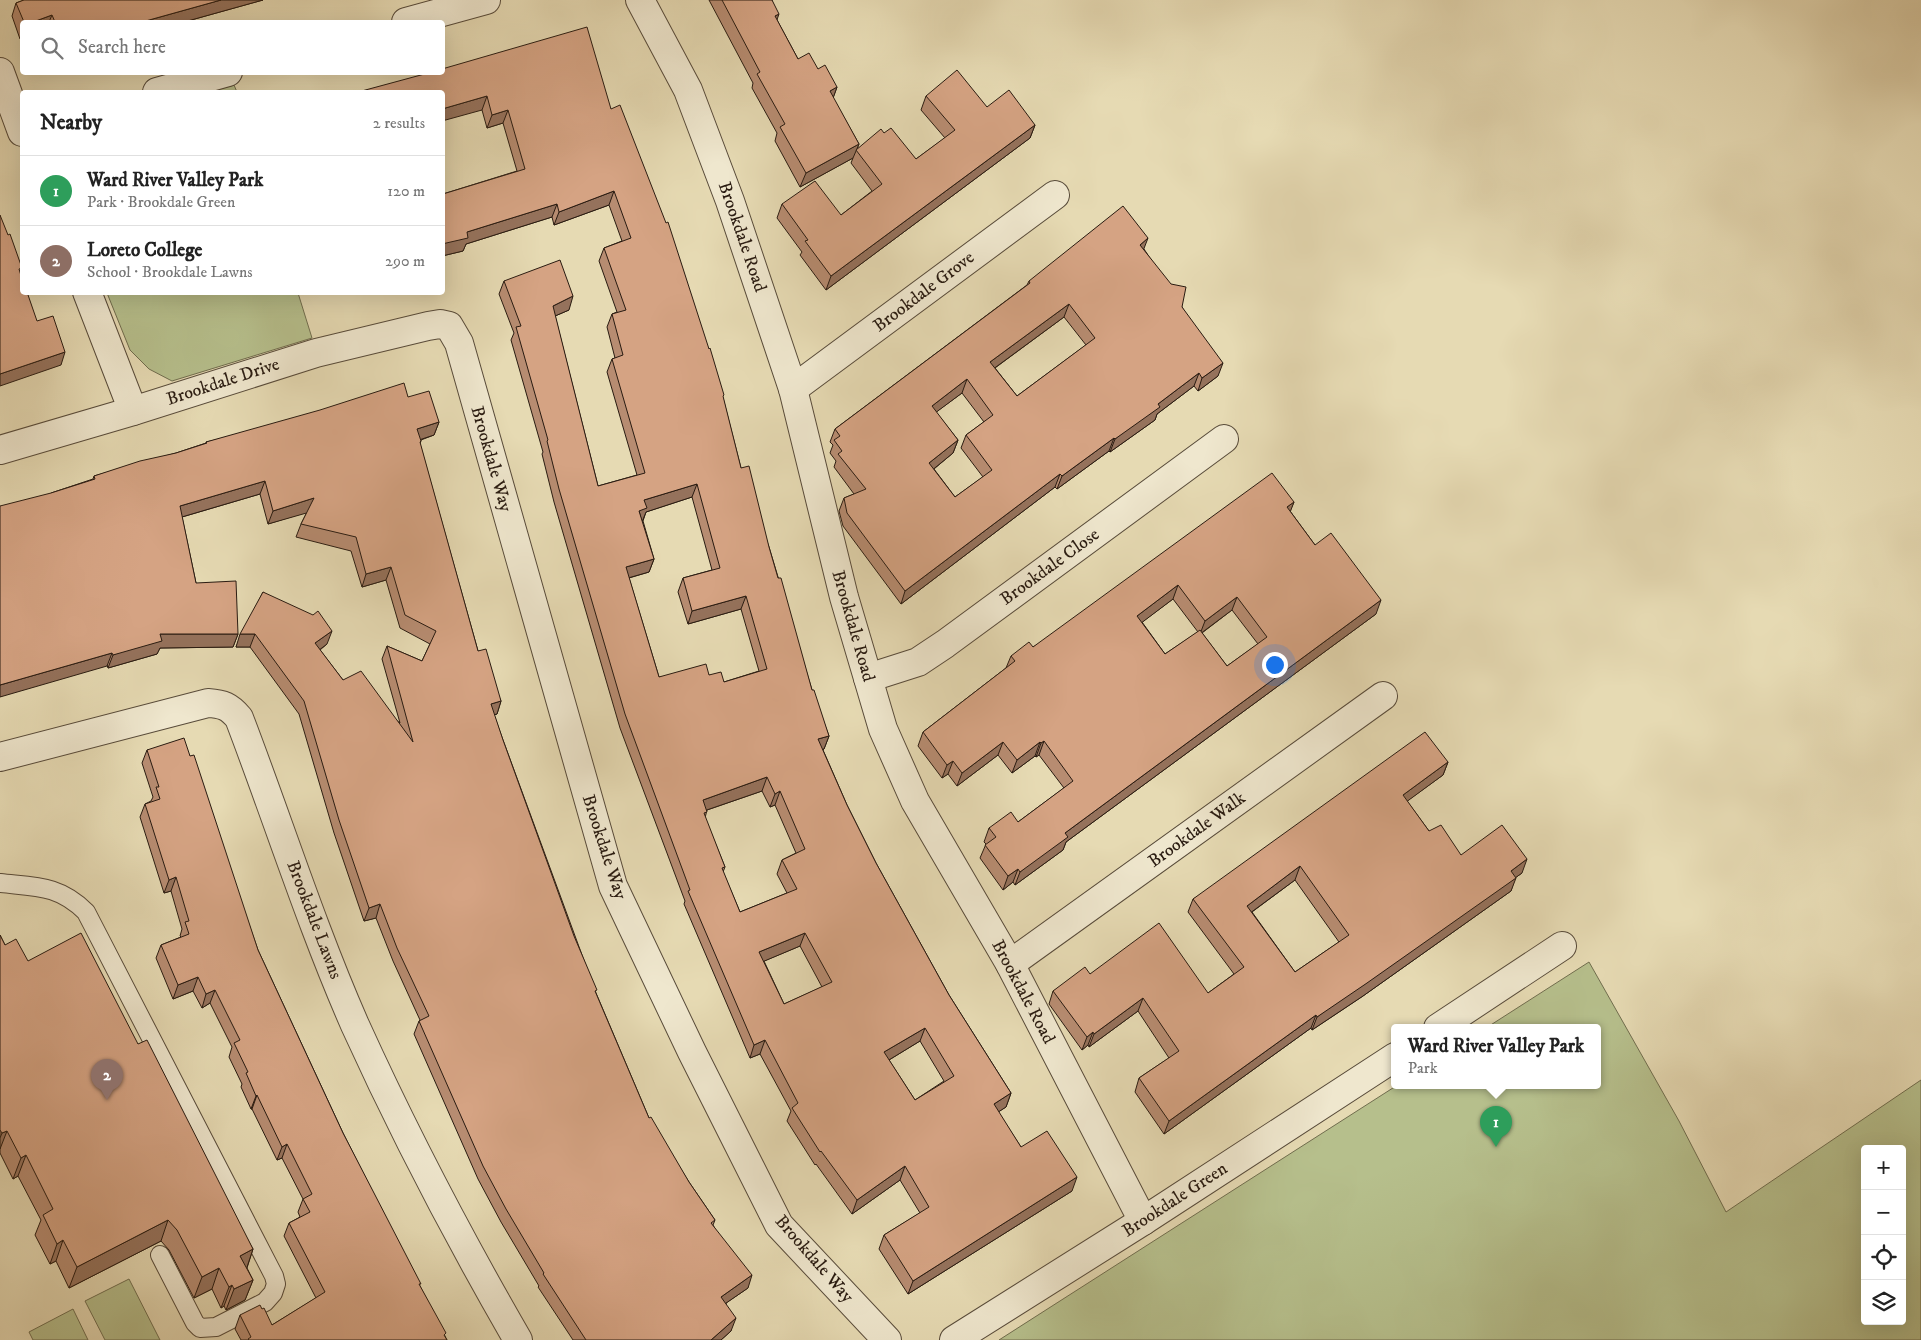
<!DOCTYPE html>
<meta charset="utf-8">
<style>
:root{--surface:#fff;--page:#f6f6f6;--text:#222;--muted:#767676;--line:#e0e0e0;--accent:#8f2418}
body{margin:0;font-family:"IM FELL DW Pica",serif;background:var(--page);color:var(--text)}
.controls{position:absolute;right:15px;bottom:15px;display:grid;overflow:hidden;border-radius:5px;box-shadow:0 5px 20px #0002}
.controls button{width:45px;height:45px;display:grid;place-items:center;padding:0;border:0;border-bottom:1px solid var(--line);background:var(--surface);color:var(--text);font:25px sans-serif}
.you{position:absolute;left:1274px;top:664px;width:18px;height:18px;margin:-12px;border:4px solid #fff;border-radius:50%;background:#1a73e8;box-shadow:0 0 0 8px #1a73e833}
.badge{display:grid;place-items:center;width:32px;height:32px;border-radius:50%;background:var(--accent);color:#fff;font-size:16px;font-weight:700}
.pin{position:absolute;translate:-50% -41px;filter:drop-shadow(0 1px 2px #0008)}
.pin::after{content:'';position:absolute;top:26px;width:18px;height:15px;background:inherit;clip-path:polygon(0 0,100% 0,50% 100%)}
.popup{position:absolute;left:1391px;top:1024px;width:210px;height:65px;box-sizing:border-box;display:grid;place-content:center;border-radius:5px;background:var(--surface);filter:drop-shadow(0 1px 4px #0005);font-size:16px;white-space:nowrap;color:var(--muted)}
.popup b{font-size:19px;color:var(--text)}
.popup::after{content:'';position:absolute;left:50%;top:100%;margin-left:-10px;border:10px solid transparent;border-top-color:var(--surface)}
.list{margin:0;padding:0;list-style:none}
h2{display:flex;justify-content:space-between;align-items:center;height:65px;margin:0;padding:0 20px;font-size:21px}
h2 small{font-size:16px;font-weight:400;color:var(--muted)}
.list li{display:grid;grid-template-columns:32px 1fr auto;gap:15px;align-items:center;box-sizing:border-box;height:70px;padding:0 20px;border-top:1px solid var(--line)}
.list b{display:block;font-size:19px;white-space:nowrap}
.list p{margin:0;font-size:16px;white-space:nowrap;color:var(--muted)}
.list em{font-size:16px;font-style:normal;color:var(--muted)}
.icon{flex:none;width:28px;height:28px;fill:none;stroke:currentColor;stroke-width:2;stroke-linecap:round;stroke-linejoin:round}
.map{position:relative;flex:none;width:1921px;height:1340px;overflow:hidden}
.search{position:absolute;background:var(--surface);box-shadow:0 5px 20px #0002;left:20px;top:20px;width:425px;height:55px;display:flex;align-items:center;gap:12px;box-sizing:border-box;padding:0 18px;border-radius:5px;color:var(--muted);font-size:19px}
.panel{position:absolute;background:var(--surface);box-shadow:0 5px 20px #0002;left:20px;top:90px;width:425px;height:205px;border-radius:5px}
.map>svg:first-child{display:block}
.green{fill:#b6bf8c;stroke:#706d4e;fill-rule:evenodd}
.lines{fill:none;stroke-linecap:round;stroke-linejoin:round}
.service-casing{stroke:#584b3a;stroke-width:20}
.minor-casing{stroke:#584b3a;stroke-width:30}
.service{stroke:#efe7ce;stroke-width:18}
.minor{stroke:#efe7ce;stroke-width:28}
.wall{fill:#b78c71;stroke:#291b11;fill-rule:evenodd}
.shaded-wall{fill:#95725c;stroke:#291b11}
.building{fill:#d5a383;stroke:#291b11;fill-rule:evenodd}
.labels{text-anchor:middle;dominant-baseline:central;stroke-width:5;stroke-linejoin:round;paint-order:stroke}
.street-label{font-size:18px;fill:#291b11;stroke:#efe7ce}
</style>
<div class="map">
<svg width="1921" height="1340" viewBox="0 0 1921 1340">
<rect width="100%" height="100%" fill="#e6dab3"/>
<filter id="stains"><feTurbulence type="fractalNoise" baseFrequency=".004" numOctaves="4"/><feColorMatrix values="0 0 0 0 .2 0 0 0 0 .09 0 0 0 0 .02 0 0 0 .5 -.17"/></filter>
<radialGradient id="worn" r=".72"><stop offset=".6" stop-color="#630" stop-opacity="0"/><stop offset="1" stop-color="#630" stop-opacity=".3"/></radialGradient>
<g class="green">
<path d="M234,85L237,92H208Z"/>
<path d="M107,293H298L312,338L172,381L149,369L130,350Z"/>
<path d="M1589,962L1679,1121L1726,1212L1921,1080V1340H999L1396,1086H1597V1028H1486ZM1865,1149H1902V1321H1865Z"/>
<path d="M129,1279L160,1340H105L85,1301Z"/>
<path d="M73,1309L88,1340H33L29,1332Z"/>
</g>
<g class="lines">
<g class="service-casing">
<path id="service" d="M0,883C36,887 59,885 86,912L274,1276L276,1284L273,1293L265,1302L216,1327L200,1328L195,1323L160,1255"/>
</g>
<g class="minor-casing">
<g id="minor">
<path d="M640,0L688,90L730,201L793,389L844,597L883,729L915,801L1010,964L1143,1221"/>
<path d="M406,22L486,0"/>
<path d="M0,72L22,132"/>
<path d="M157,92L228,72"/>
<path d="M87,292L133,411"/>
<path d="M793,389L1055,195"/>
<path d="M0,450L133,411L316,353L428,326L440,324L449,326L459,343L613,886L692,1052L779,1225L887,1340"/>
<path d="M868,678L918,662L945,644L1224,439"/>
<path d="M0,757L208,703C223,704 229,706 239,718C278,820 311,925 355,1025C404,1133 459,1238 518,1340"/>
<path d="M1010,964L1383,696"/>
<path d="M1438,1028L1562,946"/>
<path d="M954,1340L1143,1221L1395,1057"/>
</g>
</g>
<use href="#service" class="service"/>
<use href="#minor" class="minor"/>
</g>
<g class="wall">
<path d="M24,0H263L184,22H22V38L20,39L12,16L16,3Z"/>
<path d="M709,0H772L777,20L798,59L818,69L837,87L833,98L859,144L857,149L884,133L916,159L945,138L921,110L926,96L987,107L1035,125L1030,138L826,290L800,255L802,252L777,218L782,204L841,215L872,191L851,163L853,158L800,187L775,141L777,133L752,88L753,83Z"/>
<path d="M417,77L611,109L723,398L741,468L769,547L812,690L829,736L824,749L823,750L847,805L876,863L949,995L1011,1093L1006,1107L998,1112L1021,1147L1072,1191L908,1294L879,1249L884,1235L920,1213L900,1180L852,1214L816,1164L815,1165L787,1121L791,1111L760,1054L750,1058L684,904L685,901L620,728L554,502L542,454L543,452L511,340L514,333L499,294L504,281L569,310L555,316L598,486L637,475L607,372L612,359L615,358L607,327L612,314L617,312L599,261L604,248L622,241L609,205L554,225L552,217L466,244L463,251L442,256V191L443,194L517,171L503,123L487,128L482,110ZM692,497L712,570L683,578L678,592L688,624L741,609L759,671L724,682L709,675L659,677L629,578L649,572L654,559L643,521L646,512ZM762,791L770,807L775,805L796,853L782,860L777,874L787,893L740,912L723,872L725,867L705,818L707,810ZM800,946L822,987L784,1004L764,961ZM920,1041L944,1081L915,1100L889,1060Z"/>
<path d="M1144,249L1182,307L1218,376L1198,391L1194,386L1157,414L1155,420L1110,452L1109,451L1057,489L1055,487L901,604L843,526L839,511L844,498L854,494L834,467L836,461L830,453L833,445L830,442L835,429L1027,285L1029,281ZM1064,317L1086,345L1017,396L995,368ZM962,393L984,422L966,435L961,448L983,477L955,497L934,469L953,453L958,440L936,412Z"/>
<path d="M408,397L439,422L434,435L421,440V441L420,444L478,651L501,701L497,714L494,715L503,740L596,993L649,1118L689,1182L715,1220L713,1225L748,1288L726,1303L731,1331L721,1340H573L538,1287L539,1286L501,1222L478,1179L414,1034L419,1021L420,1020L393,961L376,918L364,921L334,833L299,714L250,647H236L263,592L327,644L320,650L343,680L400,723L382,659L387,646L422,661L430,644L400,628L386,580L362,587L351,551L296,537L301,524L307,512L268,524L260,494L182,517L196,583L238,634L233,647L160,648L157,654L108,668L51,493L93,479L94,476L176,453L206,443V442Z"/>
<path d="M1294,502L1290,511L1315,545L1376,614L1066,842L1063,850L1015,885L1013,882L1003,890L980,858L986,844L984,842L989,828L1018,822L1064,788L1039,755L1036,757L1035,756L1012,773L998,755L957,786L948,774L942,778L918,746L923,732L1006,668L1011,656L1033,647ZM1173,599L1198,632L1165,654L1142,622ZM1232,610L1258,644L1227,666L1202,633Z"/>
<path d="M147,750L190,756L258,950L343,1133L447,1340H241L235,1329L240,1315L272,1325L316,1298L284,1236L289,1223L300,1217L298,1212L303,1199L282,1158L277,1160L252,1109H251L241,1087L242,1084L229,1057L232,1047L210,1003L202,1008L193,991L173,999L156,958L161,945L181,937L180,936L182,929L171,891L164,893L140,817L145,804L151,801L153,797L142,763Z"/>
<path d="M1448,762L1443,775L1407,801L1429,831L1461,855L1522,873L1515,878L1511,891L1363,996L1312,1030L1311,1028L1164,1134L1135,1092L1139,1078L1169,1058L1138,1011L1089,1047L1088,1045L1082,1050L1049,1004L1053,991L1090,974L1208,993L1234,974L1188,912L1193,899ZM1295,880L1339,942L1295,972L1252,912Z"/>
<path d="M0,935L5,945L138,1044L253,1249L247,1268L253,1280L245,1300L226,1310L224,1306L221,1308L212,1289L194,1298L169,1250L161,1241L69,1288L56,1261L50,1264L35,1235L41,1220L18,1176L13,1179L0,1153Z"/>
</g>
<g class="shaded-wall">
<path d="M221,0H263L184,22H142Z"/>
<path d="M779,14L774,28L775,16Z"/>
<path d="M52,15L49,22H33Z"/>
<path d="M837,87L832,101L830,91Z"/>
<path d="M487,96L482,110L442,121V109Z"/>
<path d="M508,110L503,123L487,128L492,115Z"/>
<path d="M1035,125L1030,138L826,290L831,276Z"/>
<path d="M859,144L853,158L800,187L806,173Z"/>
<path d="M614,191L609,205L554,225L559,212Z"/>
<path d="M557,204L552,217L466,244L463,251L442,256V244L467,232Z"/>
<path d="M1148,238L1143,251L1140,245Z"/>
<path d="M573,296L569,310L548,319L553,306Z"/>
<path d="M1069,304L1064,317L985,375L990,362Z"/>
<path d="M65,352L61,365L0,386V374Z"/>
<path d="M1223,363L1218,376L1198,391L1202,378Z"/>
<path d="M1199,373L1194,386L1157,414L1155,420L1110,452L1115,439L1158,404Z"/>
<path d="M967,379L962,393L927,419L932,406Z"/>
<path d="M439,422L434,435L413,442L417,429Z"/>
<path d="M1114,438L1109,451L1057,489L1062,476Z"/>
<path d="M958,440L953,453L925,476L929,463Z"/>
<path d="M1060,474L1055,487L901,604L905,591Z"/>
<path d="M265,481L260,494L175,519L180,506Z"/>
<path d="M697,484L692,497L646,512L642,522L639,511L644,500Z"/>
<path d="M314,498L310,512L268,524L273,511Z"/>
<path d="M1294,502L1289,515L1287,507Z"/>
<path d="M654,559L649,572L621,580L626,567Z"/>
<path d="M391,567L386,580L362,587L366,574Z"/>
<path d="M1178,585L1173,599L1132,630L1137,616Z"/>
<path d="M746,596L741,609L688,624L692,611Z"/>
<path d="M1237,597L1232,610L1200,634L1205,621Z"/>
<path d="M1381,600L1376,614L1066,842L1063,850L1015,885L1020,872L1065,833Z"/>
<path d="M332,631L327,644L310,657L315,643Z"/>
<path d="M160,634H238L233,647L160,648L157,654L108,668L113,655Z"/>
<path d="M240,634H255L250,647H236Z"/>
<path d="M112,653L107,666L0,697V685Z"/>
<path d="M501,701L497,714L486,717L491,704Z"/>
<path d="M829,736L824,749L813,752L818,739Z"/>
<path d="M1044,741L1039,755L1036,757L1041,743Z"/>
<path d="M1003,742L998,755L957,786L962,773Z"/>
<path d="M1040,742L1035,756L1012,773L1017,760Z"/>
<path d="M953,761L948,774L942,778L947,765Z"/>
<path d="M1448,762L1443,775L1398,808L1403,795Z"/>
<path d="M767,777L762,791L698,813L703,800Z"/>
<path d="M780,791L775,805L770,807L775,794Z"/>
<path d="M1527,859L1522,873L1508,883L1516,878L1511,891L1363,996L1312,1030L1317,1017Z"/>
<path d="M1300,866L1295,880L1242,919L1247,906Z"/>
<path d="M1018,869L1013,882L1003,890L1008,876Z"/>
<path d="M176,877L171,891L164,893L169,880Z"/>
<path d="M380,904L376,918L364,921L369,908Z"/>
<path d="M805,933L800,946L755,965L759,952Z"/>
<path d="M198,977L193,991L173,999L178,985Z"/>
<path d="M215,990L210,1003L202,1008L206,994Z"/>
<path d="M1143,998L1138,1011L1089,1047L1094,1034Z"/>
<path d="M1316,1015L1311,1028L1164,1134L1169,1121Z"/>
<path d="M925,1028L920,1041L879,1066L884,1052Z"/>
<path d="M1093,1032L1088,1045L1082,1050L1087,1037Z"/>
<path d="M765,1040L760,1054L750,1058L754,1045Z"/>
<path d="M1011,1093L1006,1107L989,1118L994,1104Z"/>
<path d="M257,1095L252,1109H251L256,1096Z"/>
<path d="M7,1131L0,1149V1138L2,1133Z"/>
<path d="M287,1144L282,1158L277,1160L282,1147Z"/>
<path d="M26,1155L18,1176L13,1179L21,1158Z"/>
<path d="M905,1166L900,1180L852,1214L857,1200Z"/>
<path d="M1077,1177L1072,1191L908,1294L913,1281Z"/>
<path d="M168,1220L161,1241L69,1288L77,1267Z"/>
<path d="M63,1240L56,1261L50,1264L57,1244Z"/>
<path d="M253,1249L246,1270L240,1256Z"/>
<path d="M219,1268L212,1289L194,1298L202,1277Z"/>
<path d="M752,1275L748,1288L716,1310L721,1297Z"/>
<path d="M253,1280L245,1300L226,1310L234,1289Z"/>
<path d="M232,1285L224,1306L221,1308L229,1287Z"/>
<path d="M736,1318L731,1331L721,1340H711Z"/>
</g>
<g class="building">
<path d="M24,0H221L142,22H55L52,15L33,22H24L16,3Z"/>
<path d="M722,0H772L779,14L775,16L798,59L809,53L818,69L825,65L837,87L830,91L859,144L806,173L780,127L785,124L757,74L760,72Z"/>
<path d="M587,27L611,109L620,105L666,223L668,222L709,349L710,348L724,395L723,396L741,468L749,466L769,547L778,578H781L812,690H814L829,736L818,739L847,805L876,863L949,995L1011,1093L994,1104L1021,1147L1047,1131L1077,1177L913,1281L884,1235L929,1207L905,1166L857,1200L821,1151L820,1152L792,1108L798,1103L765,1040L754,1045L688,891L690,890L625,714L559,489L547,441L548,440L516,327L521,326L504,281L560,260L573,296L553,306L598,486L645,473L612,359L623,355L612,314L626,310L604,248L631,238L614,191L559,212L557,204L467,232L468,238L442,244V191L443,194L525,169L508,110L492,115L487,96L442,109V92H358L432,72H442V69ZM697,484L720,568L683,578L692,611L746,596L767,669L724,682L721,672L709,675L706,664L659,677L626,567L654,559L639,511L647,508L644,500ZM767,777L775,794L780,791L805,849L782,860L797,889L740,912L722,868L725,867L704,813L707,812L703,800ZM805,933L832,982L784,1004L759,952ZM925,1028L954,1076L915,1100L884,1052Z"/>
<path d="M957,70L987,107L1009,90L1035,125L831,276L805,241L808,240L782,204L815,181L841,215L882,184L856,150L881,129L884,133L891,128L916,159L955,130L926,96Z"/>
<path d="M1123,206L1148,238L1140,245L1171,284L1186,287L1182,307L1223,363L1202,378L1199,373L1158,404L1160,407L1115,439L1114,438L1062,476L1060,474L905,591L847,513L844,498L866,489L838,454L842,451L834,440L840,436L835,429L1030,283L1029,281ZM1069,304L1095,338L1017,396L990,362ZM967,379L993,415L966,435L992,470L955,497L929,463L958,440L932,406Z"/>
<path d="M0,215L8,235L10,234L22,268L19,269L22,279V292H27L37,321L53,316L65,352L0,374Z"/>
<path d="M404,383L408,397L429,391L439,422L417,429L421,441L420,442L478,651L486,649L501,701L491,704L503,740L574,936L597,990L595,991L649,1118L651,1117L689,1182L715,1220L711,1223L752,1275L721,1297L736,1318L711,1340H586L543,1274L544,1273L506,1209L483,1166L419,1021L429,1016L397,948L380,904L369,908L339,820L304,701L255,634H240L263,592L313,615L318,611L332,631L315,643L343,680L361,671L413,742L387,646L422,661L436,631L405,615L391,567L366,574L356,537L301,524L314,498L273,511L265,481L180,506L196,583L236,581L238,634H160L162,641L113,655L112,653L0,685V506L51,493L95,479L94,476L140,461L176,453L207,443L206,442L320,410Z"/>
<path d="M1272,473L1294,502L1287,507L1315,545L1331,533L1381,600L1065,833L1068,837L1020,872L1018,869L1008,876L985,845L996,837L989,828L1011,812L1018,822L1073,781L1044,741L1041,743L1040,742L1017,760L1003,742L962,773L953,761L947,765L923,732L1015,661L1011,656L1029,642L1033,647ZM1178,585L1205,621L1237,597L1267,637L1227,666L1200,630L1165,654L1137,616Z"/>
<path d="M1425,732L1448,762L1403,795L1429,831L1441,825L1461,855L1502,825L1527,859L1511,871L1516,878L1367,983L1317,1017L1316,1015L1169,1121L1139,1078L1179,1051L1143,998L1094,1034L1093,1032L1087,1037L1053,991L1085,967L1090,974L1159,923L1208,993L1244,967L1193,899ZM1300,866L1349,935L1295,972L1247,906Z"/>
<path d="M184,738L190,756L194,755L258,950L343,1133L421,1284H419L446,1333L444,1335L447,1340H249L248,1339L251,1337L240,1315L260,1305L262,1309L264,1308L272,1325L325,1292L289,1223L310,1212L303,1199L312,1194L287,1144L282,1147L257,1095L256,1096L246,1073L248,1072L234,1043L240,1040L215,990L206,994L198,977L178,985L161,945L189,934L185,922L189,921L176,877L169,880L145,804L160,799L156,787H159L147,750Z"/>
<path d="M81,933L138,1044L147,1040L253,1249L240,1256L253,1280L234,1289L232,1285L229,1287L219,1268L202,1277L177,1230L168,1220L77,1267L63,1240L57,1244L43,1215L53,1209L26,1155L21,1158L7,1131L2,1133L0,1130V935L5,945L16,939L28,961Z"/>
</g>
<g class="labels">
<g class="street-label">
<text transform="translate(742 237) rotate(71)">Brookdale Road</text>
<text transform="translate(924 292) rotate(-37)">Brookdale Grove</text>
<text transform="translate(223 382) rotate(-18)">Brookdale Drive</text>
<text transform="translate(491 459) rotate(74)">Brookdale Way</text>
<text transform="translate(1050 567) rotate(-36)">Brookdale Close</text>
<text transform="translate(853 626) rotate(74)">Brookdale Road</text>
<text transform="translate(1197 830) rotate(-36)">Brookdale Walk</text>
<text transform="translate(604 847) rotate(72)">Brookdale Way</text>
<text transform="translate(314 920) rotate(69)">Brookdale Lawns</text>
<text transform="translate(1023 992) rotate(62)">Brookdale Road</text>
<text transform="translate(1175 1200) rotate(-33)">Brookdale Green</text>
<text transform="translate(814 1259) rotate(49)">Brookdale Way</text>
</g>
</g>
<rect width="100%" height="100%" filter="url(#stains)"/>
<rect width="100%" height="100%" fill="url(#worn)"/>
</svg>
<div class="controls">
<button>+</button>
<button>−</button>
<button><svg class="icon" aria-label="locate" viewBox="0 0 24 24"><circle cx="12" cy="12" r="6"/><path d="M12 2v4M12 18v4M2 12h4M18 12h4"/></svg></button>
<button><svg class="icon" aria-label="layers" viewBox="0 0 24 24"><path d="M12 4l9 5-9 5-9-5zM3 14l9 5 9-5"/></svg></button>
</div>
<div class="you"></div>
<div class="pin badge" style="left:1496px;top:1147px;background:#2e9e5b">1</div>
<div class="popup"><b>Ward River Valley Park</b>Park</div>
<div class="pin badge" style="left:107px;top:1100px;background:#8d6e63">2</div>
<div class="search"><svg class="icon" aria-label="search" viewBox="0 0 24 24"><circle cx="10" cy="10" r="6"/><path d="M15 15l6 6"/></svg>Search here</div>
<section class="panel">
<h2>Nearby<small>2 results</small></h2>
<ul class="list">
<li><span class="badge" style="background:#2e9e5b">1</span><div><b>Ward River Valley Park</b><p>Park · Brookdale Green</p></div><em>120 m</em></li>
<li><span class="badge" style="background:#8d6e63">2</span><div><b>Loreto College</b><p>School · Brookdale Lawns</p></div><em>290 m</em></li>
</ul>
</section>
</div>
